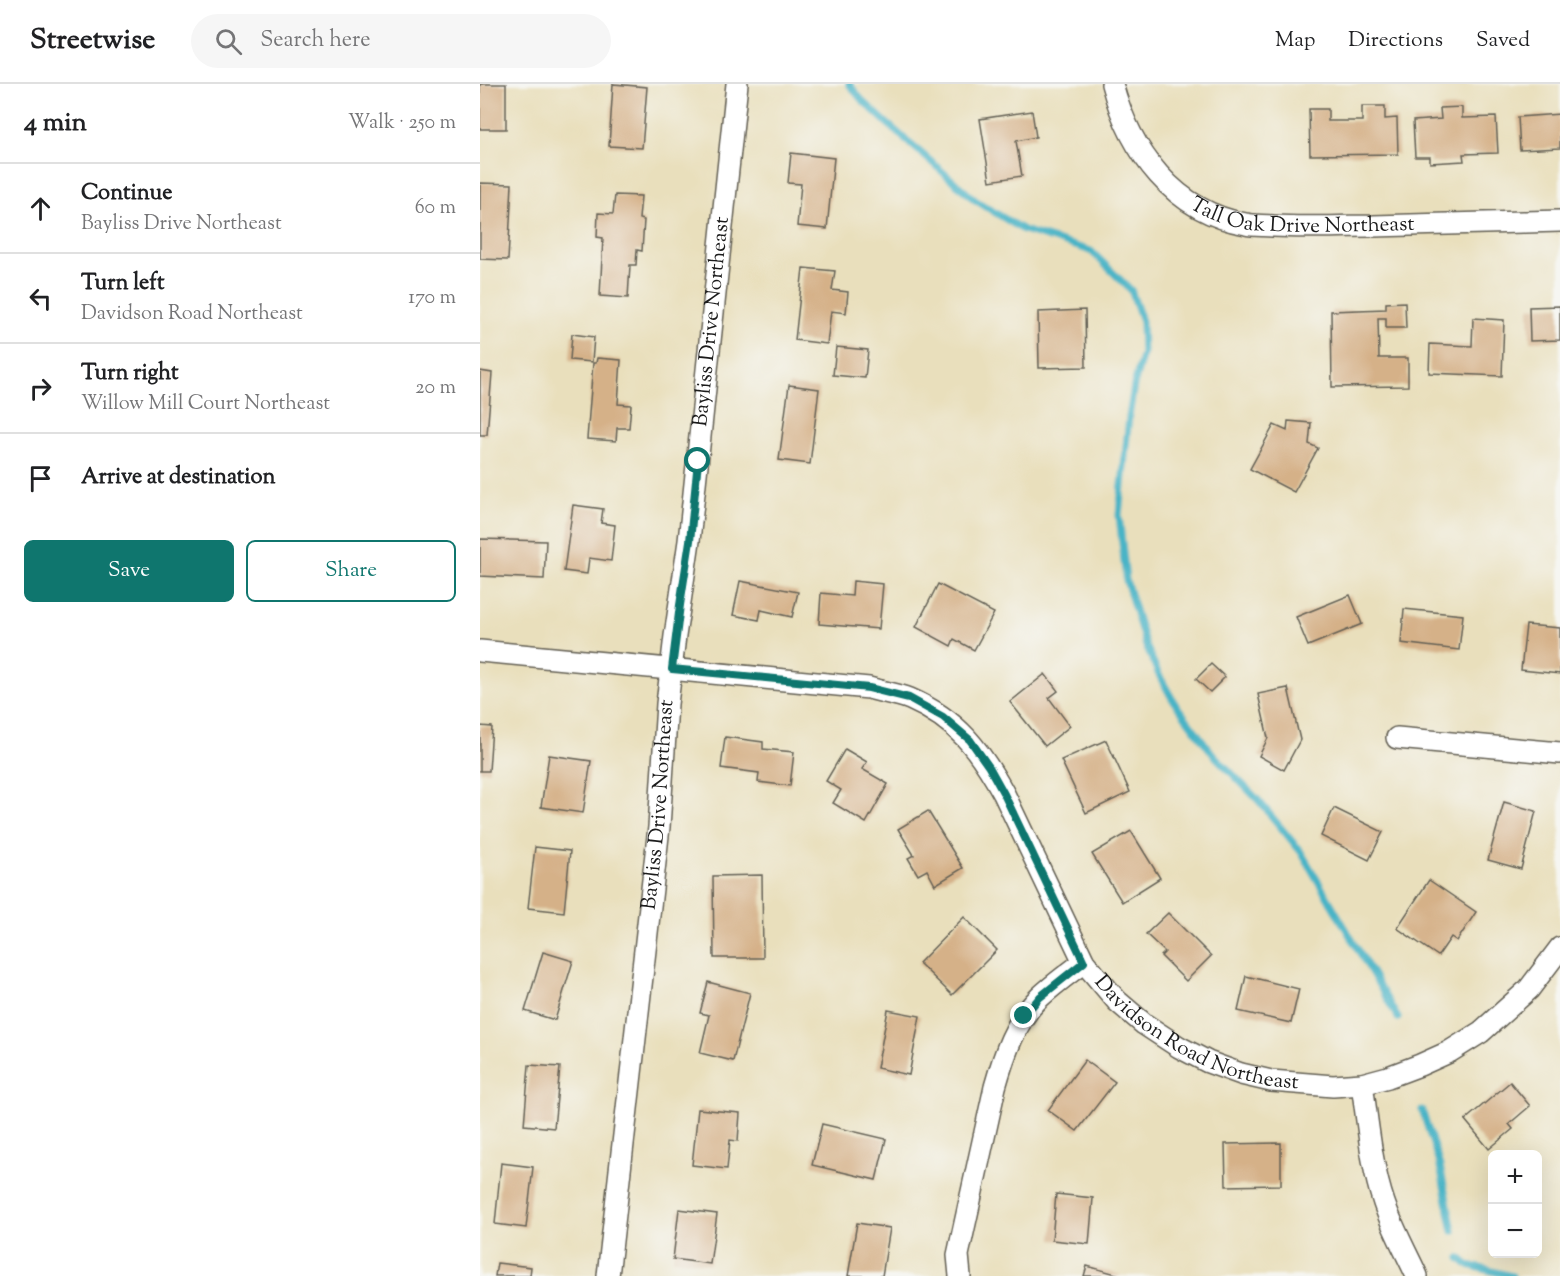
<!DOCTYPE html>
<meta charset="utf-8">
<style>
:root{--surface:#fff;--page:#f6f6f6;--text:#202124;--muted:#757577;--line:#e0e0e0;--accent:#0f766e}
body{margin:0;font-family:"Sorts Mill Goudy",serif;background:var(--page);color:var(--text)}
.controls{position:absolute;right:18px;bottom:18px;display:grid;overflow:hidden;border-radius:9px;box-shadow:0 6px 24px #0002}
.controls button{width:54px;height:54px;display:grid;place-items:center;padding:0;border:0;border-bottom:2px solid var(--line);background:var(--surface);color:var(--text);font:30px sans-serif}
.stop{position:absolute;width:18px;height:18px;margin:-14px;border:4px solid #0f766e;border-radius:50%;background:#fff}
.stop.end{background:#0f766e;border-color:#fff;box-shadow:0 2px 6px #0008}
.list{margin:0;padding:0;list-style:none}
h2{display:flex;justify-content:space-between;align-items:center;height:78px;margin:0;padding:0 24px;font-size:26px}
h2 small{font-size:20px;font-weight:400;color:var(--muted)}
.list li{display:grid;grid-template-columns:39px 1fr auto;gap:18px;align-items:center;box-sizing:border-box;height:90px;padding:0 24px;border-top:2px solid var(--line)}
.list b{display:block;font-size:22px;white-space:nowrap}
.list p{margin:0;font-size:20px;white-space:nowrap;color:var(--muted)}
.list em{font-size:20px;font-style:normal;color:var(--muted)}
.actions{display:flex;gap:12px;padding:18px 24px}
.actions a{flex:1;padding:14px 0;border:2px solid var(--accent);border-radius:9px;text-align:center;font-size:21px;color:var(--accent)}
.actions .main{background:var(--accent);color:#fff}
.icon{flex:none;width:33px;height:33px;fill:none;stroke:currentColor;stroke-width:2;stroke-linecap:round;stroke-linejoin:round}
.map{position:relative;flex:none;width:1080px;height:1192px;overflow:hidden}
header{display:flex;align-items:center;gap:36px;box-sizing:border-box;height:84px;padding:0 30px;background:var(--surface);border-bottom:2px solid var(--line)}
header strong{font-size:28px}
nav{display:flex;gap:33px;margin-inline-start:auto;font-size:21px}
.search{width:420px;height:54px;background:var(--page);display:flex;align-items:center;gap:15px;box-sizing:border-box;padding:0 21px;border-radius:33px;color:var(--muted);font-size:22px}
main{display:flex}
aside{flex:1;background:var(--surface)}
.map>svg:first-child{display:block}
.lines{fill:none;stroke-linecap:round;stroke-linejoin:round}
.stream{stroke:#49b4c6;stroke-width:7}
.building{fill:#d5b188}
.minor-casing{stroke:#646054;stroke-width:24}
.minor{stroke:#fff;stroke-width:21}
.route{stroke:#0f766e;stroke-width:8}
.labels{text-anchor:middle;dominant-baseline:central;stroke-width:6;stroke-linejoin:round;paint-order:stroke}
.street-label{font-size:21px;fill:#1c1c1c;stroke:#f6f6f2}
</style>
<header>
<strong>Streetwise</strong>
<div class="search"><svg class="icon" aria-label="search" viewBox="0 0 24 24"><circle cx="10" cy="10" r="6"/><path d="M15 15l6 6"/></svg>Search here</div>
<nav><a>Map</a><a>Directions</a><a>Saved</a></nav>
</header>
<main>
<aside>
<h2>4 min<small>Walk · 250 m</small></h2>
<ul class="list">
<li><svg class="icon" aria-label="ahead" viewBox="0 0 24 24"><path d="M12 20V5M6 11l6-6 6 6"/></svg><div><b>Continue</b><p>Bayliss Drive Northeast</p></div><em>60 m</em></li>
<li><svg class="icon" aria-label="left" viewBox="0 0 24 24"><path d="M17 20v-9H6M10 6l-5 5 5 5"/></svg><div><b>Turn left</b><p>Davidson Road Northeast</p></div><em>170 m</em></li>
<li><svg class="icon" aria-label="right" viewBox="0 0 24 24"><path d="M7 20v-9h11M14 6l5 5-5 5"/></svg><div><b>Turn right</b><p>Willow Mill Court Northeast</p></div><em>20 m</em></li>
<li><svg class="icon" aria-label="arrive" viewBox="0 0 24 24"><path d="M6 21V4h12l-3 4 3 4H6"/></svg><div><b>Arrive at destination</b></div></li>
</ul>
<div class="actions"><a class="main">Save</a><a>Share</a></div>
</aside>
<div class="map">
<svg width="1080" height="1192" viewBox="0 0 1080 1192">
<rect width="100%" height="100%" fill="#f6f6f2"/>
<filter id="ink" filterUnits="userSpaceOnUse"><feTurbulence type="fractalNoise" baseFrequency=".0167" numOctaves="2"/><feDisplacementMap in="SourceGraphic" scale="12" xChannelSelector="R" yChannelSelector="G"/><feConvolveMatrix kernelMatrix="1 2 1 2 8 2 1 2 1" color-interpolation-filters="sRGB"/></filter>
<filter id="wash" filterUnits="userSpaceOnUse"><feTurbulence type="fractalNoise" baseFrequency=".008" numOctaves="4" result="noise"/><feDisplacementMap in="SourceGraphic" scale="24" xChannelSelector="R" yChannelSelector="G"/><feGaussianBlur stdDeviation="1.35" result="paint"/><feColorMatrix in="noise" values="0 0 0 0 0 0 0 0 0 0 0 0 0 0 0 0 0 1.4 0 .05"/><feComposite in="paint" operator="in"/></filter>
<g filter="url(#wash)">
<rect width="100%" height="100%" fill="#e9dfbc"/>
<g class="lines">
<g class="stream">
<path d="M369,0L381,15L410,42L495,116L543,146L611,167L651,206L662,237L663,269L654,301L649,333L639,431L646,496L665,559L678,589L694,618L733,670L779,717L821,768L918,934"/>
<path d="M942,1026L960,1082L973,1147"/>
<path d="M980,1174L988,1181L1032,1192"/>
</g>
</g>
<g id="blocks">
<g class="building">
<rect x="0" y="0" width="26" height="45"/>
<path d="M133,0L167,3L162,64L129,62Z"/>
<path d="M882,22H905V35L917,34L918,70L830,71L829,25H848V37H882Z"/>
<path d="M982,23V34L1016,33L1018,69L983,70L984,77L950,79V73H935L933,37L961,35L960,24Z"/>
<path d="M552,27L556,53L536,57L542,92L510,97L500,35Z"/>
<path d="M1080,30V64L1040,66L1038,33Z"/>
<path d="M311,69L354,74L347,145L317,142L321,100L308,99Z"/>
<path d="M0,99L32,100L28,176L0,175Z"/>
<path d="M135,111L161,112L159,135L164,136L162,167L157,166L156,181H150L148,214L120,212L123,154L117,153L118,129L133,130Z"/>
<path d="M323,184L355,187L352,206L368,208L366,229L351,227L347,260L315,256Z"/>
<path d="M925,218L926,244H906V234H898L899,274H928V302L852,303L851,227L906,225V219Z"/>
<path d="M1080,222V256L1050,257L1049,223Z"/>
<path d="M605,226L606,283L559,284L558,228Z"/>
<path d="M993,234L1024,236L1022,292L949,289L950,260L992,262Z"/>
<path d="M92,250L114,253L112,278L90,276Z"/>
<path d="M356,263L388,266L385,294L353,291Z"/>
<path d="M117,274L141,276L138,320L151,321L149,344H137L136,357L107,355L113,279H116Z"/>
<path d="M0,287L12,289L7,351H0Z"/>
<path d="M309,301L339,305L330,380L299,376Z"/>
<path d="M808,337L831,339L829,360L838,364L814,408L770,385L794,341L807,347Z"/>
<path d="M93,421L123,425L121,439L135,441L131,477L109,474L107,490L84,487Z"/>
<path d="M0,455L66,457L64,495L0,492Z"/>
<path d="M260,497L318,508L312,533L281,526L279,536L253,531Z"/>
<path d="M373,497L403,500L399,545L339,540L341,509L372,512Z"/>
<path d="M458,500L514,529L494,566L474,555L471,562L436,543Z"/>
<path d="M870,511L882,540L828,562L816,533Z"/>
<path d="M924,525L983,531L979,566L921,559Z"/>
<path d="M1046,541L1080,544V590L1041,586Z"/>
<path d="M731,580L745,593L730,608L716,595Z"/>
<path d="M565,590L578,607L569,614L590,642L565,662L530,618Z"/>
<path d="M808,604L820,656L804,686L779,672L788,654L778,610Z"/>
<path d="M0,642L12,643L9,687H0Z"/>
<path d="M245,653L283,658V665L314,668L310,702L278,698L279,689L241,684Z"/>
<path d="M626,656L650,708L606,729L581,676Z"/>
<path d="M365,665L387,678L382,685L408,700L386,739L353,719L361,706L346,697Z"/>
<path d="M69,671L111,677L103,729L61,723Z"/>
<path d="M1024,718L1056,727L1041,785L1008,776Z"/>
<path d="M854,724L903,748L889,776L841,752Z"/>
<path d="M448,727L483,784L455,801L447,786L438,791L428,774L434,771L418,745Z"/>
<path d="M651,747L680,794L642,818L612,770Z"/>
<path d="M55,763L90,767L84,828L48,824Z"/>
<path d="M282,791L283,874H234L233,792Z"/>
<path d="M949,796L996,828L977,857L971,853L958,872L917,844Z"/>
<path d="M688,829L731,872L706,897L681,872L685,868L666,850Z"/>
<path d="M484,833L517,866L472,911L439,879Z"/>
<path d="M63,868L93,877L75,936L45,927Z"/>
<path d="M766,892L819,905L811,939L758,927Z"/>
<path d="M228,898L270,909L253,977L220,969L229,931L220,929Z"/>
<path d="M408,926L440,932L429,991L397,984Z"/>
<path d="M605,976L635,998L597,1047L568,1026Z"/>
<path d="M49,981L80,983L74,1044L44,1041Z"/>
<path d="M1030,998L1050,1022L1029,1040L1033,1045L1009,1065L985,1036Z"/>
<path d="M218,1025L260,1029L258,1057L250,1056L247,1085L212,1081Z"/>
<path d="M342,1040L406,1055L396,1096L332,1081Z"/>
<path d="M801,1059V1101L746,1102L745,1060Z"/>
<path d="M21,1079L53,1083L46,1144L15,1140Z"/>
<path d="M576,1110L613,1114L609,1160L572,1156Z"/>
<path d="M199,1125L237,1130L230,1180L193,1175Z"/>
<path d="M377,1139L410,1144L402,1192H368Z"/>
<path d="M17,1179L51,1183L50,1192H15Z"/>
<path d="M607,1182L640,1191V1192H604Z"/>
</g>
</g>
</g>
<g filter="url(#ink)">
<use href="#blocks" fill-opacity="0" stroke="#646054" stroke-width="1.5"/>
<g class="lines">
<g class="minor-casing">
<g id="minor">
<path id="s1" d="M632,0C650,67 694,128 766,140C774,142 784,141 793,142C826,144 860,142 893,142C955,140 1018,139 1080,137"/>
<path id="s2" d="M0,567L389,604C402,608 417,610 430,615C478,636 500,666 524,710L604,878L637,917L664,940L699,963L728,978L761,990L791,997L853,1002L882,1000L908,993L940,981L969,968L1001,948L1049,905L1080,864"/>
<path d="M917,654L1080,669"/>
<path d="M882,1000C888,1040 891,1081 904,1119C913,1145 926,1168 937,1192"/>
<path id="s3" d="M128,1192L179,743L187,620L195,552L209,457L257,0"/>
<path d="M480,1192L478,1171L515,1003C524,971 535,937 560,913C574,900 589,889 604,878"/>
</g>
</g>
<use href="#minor" class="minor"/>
</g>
</g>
<g class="lines" filter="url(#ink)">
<path class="route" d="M218,377L210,457L200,521L192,585L389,604L429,614L463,633L490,656L509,683L524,710L604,878L560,913L544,932"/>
</g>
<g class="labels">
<g class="street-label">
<text stroke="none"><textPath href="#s1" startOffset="260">Tall Oak Drive Northeast</textPath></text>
<text stroke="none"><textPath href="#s3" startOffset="960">Bayliss Drive Northeast</textPath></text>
<text stroke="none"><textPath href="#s3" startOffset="474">Bayliss Drive Northeast</textPath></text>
<text stroke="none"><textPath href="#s2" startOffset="894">Davidson Road Northeast</textPath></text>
</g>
</g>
</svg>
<div class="controls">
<button>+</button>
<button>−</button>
</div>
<div class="stop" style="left:218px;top:377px"></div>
<div class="stop end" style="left:544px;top:932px"></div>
</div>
</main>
